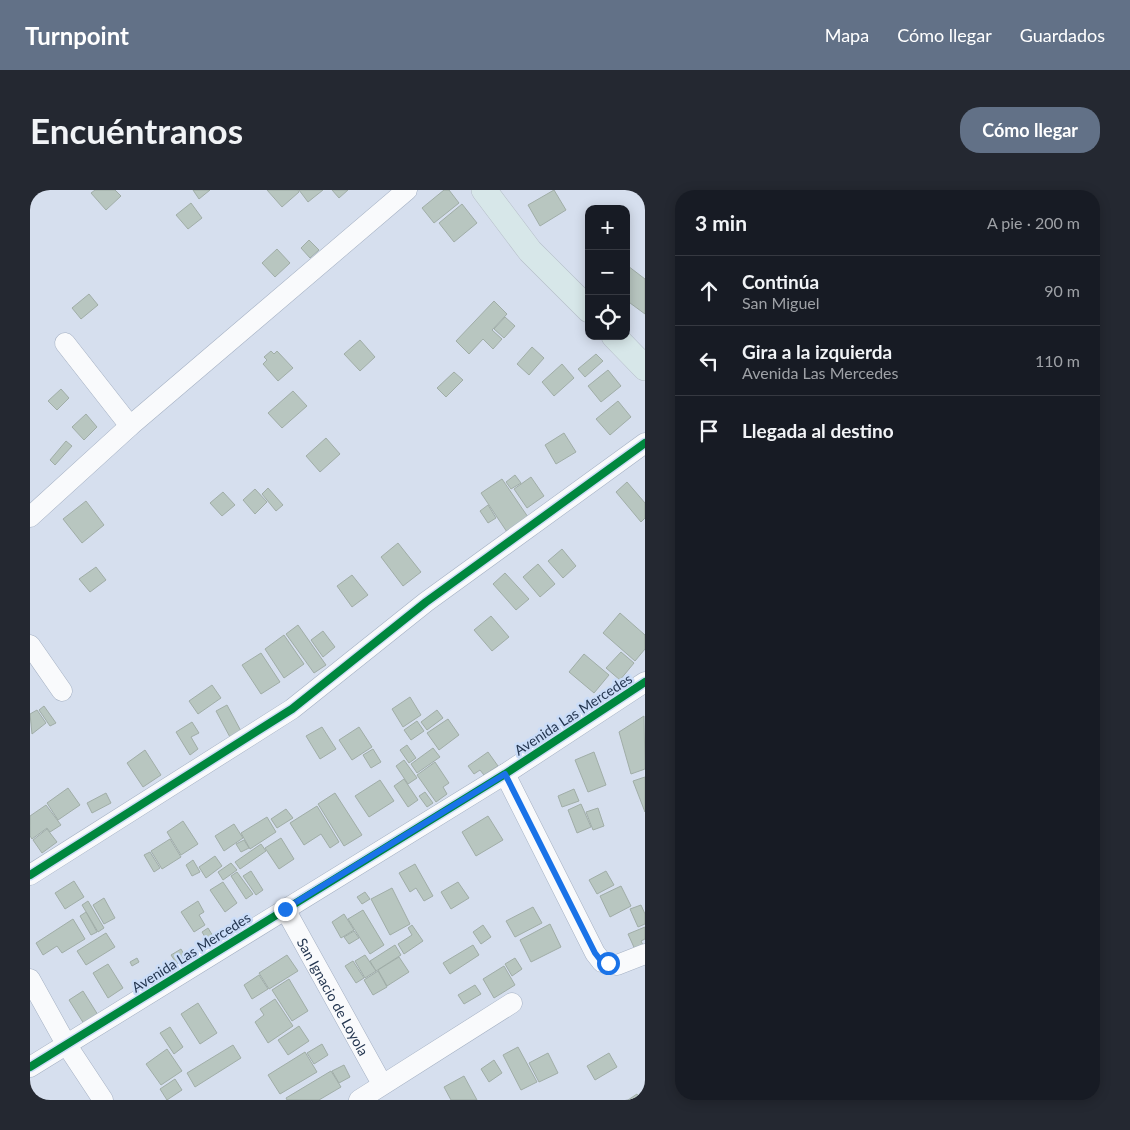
<!DOCTYPE html>
<html lang="es">
<meta charset="utf-8">
<style>
:root{--surface:#171b24;--page:#242831;--text:#f1f3f6;--muted:#9ea1a6;--line:#363941;--accent:#627187}
body{margin:0;font-family:Lato,sans-serif;background:var(--page);color:var(--text)}
.controls{position:absolute;right:15px;top:15px;display:grid;overflow:hidden;border-radius:10px;box-shadow:0 2px 12px #0003}
.controls button{width:45px;height:45px;display:grid;place-items:center;padding:0;border:0;border-bottom:1px solid var(--line);background:var(--surface);color:var(--text);font:25px sans-serif}
.stop{position:absolute;width:15px;height:15px;margin:-11px;border:4px solid #1a73e8;border-radius:50%;background:#fff}
.stop.end{background:#1a73e8;border-color:#fff;box-shadow:0 1px 5px #0008}
.list{margin:0;padding:0;list-style:none}
h2{display:flex;justify-content:space-between;align-items:center;height:65px;margin:0;padding:0 20px;font-size:21px}
h2 small{font-size:16px;font-weight:400;color:var(--muted)}
.list li{display:grid;grid-template-columns:32px 1fr auto;gap:15px;align-items:center;box-sizing:border-box;height:70px;padding:0 20px;border-top:1px solid var(--line)}
.list b{display:block;font-size:19px;white-space:nowrap}
.list p{margin:0;font-size:16px;white-space:nowrap;color:var(--muted)}
.list em{font-size:16px;font-style:normal;color:var(--muted)}
.icon{flex:none;width:28px;height:28px;fill:none;stroke:currentColor;stroke-width:2;stroke-linecap:round;stroke-linejoin:round}
.map{position:relative;flex:none;width:615px;height:910px;overflow:hidden;border-radius:20px}
header{display:flex;align-items:center;gap:30px;box-sizing:border-box;height:70px;padding:0 25px;background:var(--accent);color:#fff}
header strong{font-size:24px}
nav{display:flex;gap:28px;margin-inline-start:auto;font-size:18px}
.intro{display:flex;align-items:center;justify-content:space-between;box-sizing:border-box;height:120px;padding:0 30px}
h1{margin:0;font-size:35px}
.button{padding:12px 22px;border-radius:20px;background:var(--accent);color:#fff;font-size:18px;font-weight:700}
main{display:flex;gap:30px;padding:0 30px}
aside{flex:1;background:var(--surface);border-radius:20px;box-shadow:0 2px 12px #0003}
.map>svg:first-child{display:block}
.building{fill:#b8c6c0;stroke:#a0ada7}
.lines{fill:none;stroke-linecap:round;stroke-linejoin:round}
.minor-casing{stroke:#a4b0c3;stroke-width:21}
.major-casing{stroke:#b5bdc8;stroke-width:26}
.minor{stroke:#f9fafc;stroke-width:20}
.major{stroke:#d7e7e9;stroke-width:25}
.cycleway-casing{stroke:#cbddf8;stroke-width:11}
.cycleway{stroke:#00873e;stroke-width:8}
.route{stroke:#1a73e8;stroke-width:6}
.labels{text-anchor:middle;dominant-baseline:central;stroke-width:5;stroke-linejoin:round;paint-order:stroke}
.street-label{font-size:14px;fill:#243650;stroke:#cbddf8}
</style>
<header>
<strong>Turnpoint</strong>
<nav><a>Mapa</a><a>Cómo llegar</a><a>Guardados</a></nav>
</header>
<div class="intro"><h1>Encuéntranos</h1><a class="button">Cómo llegar</a></div>
<main>
<div class="map">
<svg width="615" height="910" viewBox="0 0 615 910">
<rect width="100%" height="100%" fill="#d6dfee"/>
<g class="building">
<path d="M65,0H85L91,6L76,20L61,3Z"/>
<path d="M163,0H180L169,9Z"/>
<path d="M237,0H268L269,2L252,17Z"/>
<path d="M269,0H293L278,12Z"/>
<path d="M302,0H318L309,8Z"/>
<path d="M414,0H419L429,13L404,33L392,18Z"/>
<path d="M524,0L536,20L510,36L498,15Z"/>
<path d="M161,13L172,28L158,39L146,25Z"/>
<path d="M432,14L447,33L424,52L409,33Z"/>
<path d="M279,50L289,60L280,68L271,58Z"/>
<path d="M247,59L260,73L245,87L232,73Z"/>
<path d="M598,76L615,89V124L596,110Z"/>
<path d="M59,104L68,115L51,129L42,118Z"/>
<path d="M464,111L477,124L462,140L472,149L463,159L453,149L439,164L426,151Z"/>
<path d="M475,127L485,136L474,148L464,139Z"/>
<path d="M330,150L345,167L330,181L314,164Z"/>
<path d="M502,157L514,168L499,185L487,174Z"/>
<path d="M241,161L244,164L247,161L263,178L248,191L233,174L237,170L234,167Z"/>
<path d="M566,164L573,171L555,187L548,179Z"/>
<path d="M532,174L544,188L524,206L512,192Z"/>
<path d="M578,180L591,196L571,212L558,196Z"/>
<path d="M424,182L433,190L416,207L407,198Z"/>
<path d="M31,199L39,208L27,220L18,211Z"/>
<path d="M263,201L277,216L252,238L238,223Z"/>
<path d="M588,211L601,227L580,245L566,229Z"/>
<path d="M56,224L67,237L54,250L42,237Z"/>
<path d="M534,243L546,262L526,274L515,255Z"/>
<path d="M296,248L310,264L290,282L276,266Z"/>
<path d="M36,251L42,256L25,275L20,270Z"/>
<path d="M485,285L491,293L481,299L476,292Z"/>
<path d="M501,287L514,306L497,318L484,299Z"/>
<path d="M472,289L498,327L477,342L451,303Z"/>
<path d="M597,292L615,313V328L611,332L586,302Z"/>
<path d="M238,298L253,315L246,321L232,304Z"/>
<path d="M225,299L237,312L225,324L213,310Z"/>
<path d="M193,302L205,315L192,326L180,313Z"/>
<path d="M56,311L74,335L52,353L33,329Z"/>
<path d="M458,315L466,328L458,333L450,321Z"/>
<path d="M368,353L391,382L373,396L351,367Z"/>
<path d="M532,359L546,376L533,388L518,371Z"/>
<path d="M508,374L525,394L510,407L493,387Z"/>
<path d="M66,377L76,390L60,402L49,389Z"/>
<path d="M475,383L499,409L486,420L463,394Z"/>
<path d="M322,385L338,405L322,417L307,396Z"/>
<path d="M590,423L615,445V459L605,471L573,443Z"/>
<path d="M461,426L479,447L462,461L444,440Z"/>
<path d="M268,435L296,475L284,483L256,444Z"/>
<path d="M293,441L305,457L293,467L281,450Z"/>
<path d="M254,445L274,474L254,488L235,459Z"/>
<path d="M591,462L604,473L590,490L576,478Z"/>
<path d="M231,463L250,492L231,504L212,475Z"/>
<path d="M554,464L579,485L564,503L539,482Z"/>
<path d="M182,495L191,508L168,524L159,511Z"/>
<path d="M380,507L391,525L373,537L362,519Z"/>
<path d="M197,515L212,543L201,549L186,521Z"/>
<path d="M14,516L26,533L20,536L9,520Z"/>
<path d="M7,520L16,533L2,544L0,524Z"/>
<path d="M407,520L413,528L397,540L391,532Z"/>
<path d="M614,526L615,579L601,584L589,542Z"/>
<path d="M418,529L429,545L409,560L397,543Z"/>
<path d="M387,531L394,541L381,550L374,540Z"/>
<path d="M162,532L169,543L161,547L168,559L160,565L146,542Z"/>
<path d="M292,537L306,559L290,569L276,546Z"/>
<path d="M329,537L342,557L322,570L309,550Z"/>
<path d="M377,555L386,568L379,573L370,560Z"/>
<path d="M403,558L410,567L387,583L381,574Z"/>
<path d="M343,559L351,572L341,578L333,565Z"/>
<path d="M115,560L131,585L113,597L97,573Z"/>
<path d="M458,562L468,576L454,585L450,580L444,584L438,576Z"/>
<path d="M564,562L576,595L558,602L545,570Z"/>
<path d="M374,570L387,588L378,594L366,576Z"/>
<path d="M405,572L419,593L413,597L417,604L406,612L387,585Z"/>
<path d="M615,587V622L603,591Z"/>
<path d="M374,589L388,610L378,617L364,596Z"/>
<path d="M350,590L364,611L339,627L325,606Z"/>
<path d="M38,598L50,615L28,630L17,613Z"/>
<path d="M544,599L549,611L532,617L528,606Z"/>
<path d="M395,602L403,613L397,617L389,606Z"/>
<path d="M76,603L81,613L62,623L57,613Z"/>
<path d="M305,603L332,645L314,656L288,614Z"/>
<path d="M551,614L561,637L547,643L538,620Z"/>
<path d="M16,615L31,635L20,642L17,638L2,649L0,646V626Z"/>
<path d="M287,616L309,652L300,658L291,644L274,655L260,633Z"/>
<path d="M568,618L574,636L563,640L556,622Z"/>
<path d="M256,619L263,628L247,638L241,629Z"/>
<path d="M458,626L473,650L446,666L432,642Z"/>
<path d="M237,627L246,642L220,659L211,643Z"/>
<path d="M153,631L168,654L151,665L137,642Z"/>
<path d="M204,634L213,648L194,661L185,646Z"/>
<path d="M17,639L27,652L12,663L3,650Z"/>
<path d="M251,648L264,669L249,679L235,658Z"/>
<path d="M140,649L151,667L132,679L121,661Z"/>
<path d="M214,650L219,658L211,662L206,654Z"/>
<path d="M231,654L236,661L210,679L205,672Z"/>
<path d="M120,662L130,678L124,682L114,665Z"/>
<path d="M185,666L192,676L176,688L169,677Z"/>
<path d="M163,670L170,682L162,686L156,675Z"/>
<path d="M201,673L207,680L193,690L188,682Z"/>
<path d="M385,674L403,706L394,711L386,698L380,702L369,683Z"/>
<path d="M221,681L233,700L226,705L213,686Z"/>
<path d="M576,681L584,695L567,704L559,690Z"/>
<path d="M207,682L223,704L216,709L201,686Z"/>
<path d="M44,691L54,707L35,719L25,703Z"/>
<path d="M193,692L207,713L195,722L180,700Z"/>
<path d="M428,692L439,708L421,719L411,702Z"/>
<path d="M591,696L601,716L580,727L570,706Z"/>
<path d="M362,698L380,734L360,745L341,709Z"/>
<path d="M335,702L340,709L332,714L327,707Z"/>
<path d="M74,708L85,728L74,734L63,715Z"/>
<path d="M58,711L74,738L68,742L52,715Z"/>
<path d="M168,711L174,722L169,725L175,735L164,742L151,722Z"/>
<path d="M611,715L615,724V734L608,737L600,719Z"/>
<path d="M503,717L512,733L485,747L476,731Z"/>
<path d="M333,720L354,755L340,764L318,729Z"/>
<path d="M56,722L67,742L61,745L50,726Z"/>
<path d="M314,724L324,740L311,748L302,732Z"/>
<path d="M43,729L55,749L32,763L27,756L13,765L6,753Z"/>
<path d="M520,734L531,757L501,772L490,750Z"/>
<path d="M382,735L393,751L374,764L368,754L382,745L378,738Z"/>
<path d="M453,735L461,747L451,754L443,742Z"/>
<path d="M615,737V749L611,751L615,759L607,764L598,744Z"/>
<path d="M178,738L186,751L180,755L172,742Z"/>
<path d="M324,741L329,748L319,754L314,747Z"/>
<path d="M76,743L85,757L56,775L47,761Z"/>
<path d="M365,755L371,765L346,781L340,771Z"/>
<path d="M443,755L449,765L420,784L413,773Z"/>
<path d="M151,759L156,768L147,774L141,765Z"/>
<path d="M257,765L268,781L239,799L229,783Z"/>
<path d="M335,765L346,781L335,788L325,771Z"/>
<path d="M369,767L379,782L357,796L348,780Z"/>
<path d="M107,768L109,772L102,776L100,772Z"/>
<path d="M485,768L492,779L482,786L475,774Z"/>
<path d="M323,771L334,788L326,793L315,776Z"/>
<path d="M78,774L93,798L78,808L63,783Z"/>
<path d="M474,776L485,795L464,808L453,789Z"/>
<path d="M348,781L357,797L343,805L334,790Z"/>
<path d="M229,785L238,799L222,809L214,795Z"/>
<path d="M259,789L278,821L262,831L242,800Z"/>
<path d="M445,795L451,804L434,814L428,805Z"/>
<path d="M53,801L68,825L54,834L39,810Z"/>
<path d="M245,809L263,836L238,853L225,832L234,825L230,819Z"/>
<path d="M168,813L187,843L170,854L151,824Z"/>
<path d="M269,836L279,851L258,865L248,850Z"/>
<path d="M140,837L153,857L144,864L130,843Z"/>
<path d="M292,854L298,865L284,874L277,863Z"/>
<path d="M203,855L211,868L165,897L157,883Z"/>
<path d="M488,857L507,892L491,900L473,865Z"/>
<path d="M137,859L152,881L131,895L116,874Z"/>
<path d="M275,862L287,882L250,904L238,885Z"/>
<path d="M518,863L528,883L509,892L499,873Z"/>
<path d="M579,863L587,877L565,890L557,876Z"/>
<path d="M464,870L472,883L459,892L451,879Z"/>
<path d="M314,875L320,887L309,893L302,881Z"/>
<path d="M301,881L311,897L289,910H257L256,908Z"/>
<path d="M434,886L447,910H421L414,897Z"/>
<path d="M145,889L152,900L137,910L130,899Z"/>
<path d="M607,904L610,910H598Z"/>
</g>
<g class="lines">
<g class="minor-casing">
<g id="minor">
<path d="M35,153L100,236"/>
<path d="M0,327L100,236L377,0"/>
<path d="M0,455L32,501"/>
<path d="M475,584L565,763L572,772L587,775L615,764"/>
<path d="M0,685L262,519L396,412L615,253"/>
<path id="s1" d="M255,719L352,894"/>
<path d="M0,789L36,854L73,910"/>
<path d="M0,877L475,584L615,492"/>
<path d="M329,910L482,813"/>
</g>
</g>
<g class="major-casing">
<g id="major">
<path d="M454,0L500,61L559,120"/>
<path d="M584,146L615,178"/>
</g>
</g>
<use href="#minor" class="minor"/>
<use href="#major" class="major"/>
<g class="cycleway-casing">
<g id="cycleway">
<path d="M0,685L262,519L396,412L615,253"/>
<path d="M0,877L475,584L615,492"/>
</g>
</g>
<use href="#cycleway" class="cycleway"/>
</g>
<g class="lines">
<path class="route" d="M255,719L475,584L565,763L572,772L578,773"/>
</g>
<g class="labels">
<g class="street-label">
<text transform="translate(543 524) rotate(-33)">Avenida Las Mercedes</text>
<text transform="translate(161 762) rotate(-32)">Avenida Las Mercedes</text>
<text stroke="none"><textPath href="#s1" startOffset="100">San Ignacio de Loyola</textPath></text>
</g>
</g>
</svg>
<div class="controls">
<button>+</button>
<button>−</button>
<button><svg class="icon" aria-label="locate" viewBox="0 0 24 24"><circle cx="12" cy="12" r="6"/><path d="M12 2v4M12 18v4M2 12h4M18 12h4"/></svg></button>
</div>
<div class="stop" style="left:578px;top:773px"></div>
<div class="stop end" style="left:255px;top:719px"></div>
</div>
<aside>
<h2>3 min<small>A pie · 200 m</small></h2>
<ul class="list">
<li><svg class="icon" aria-label="ahead" viewBox="0 0 24 24"><path d="M12 20V5M6 11l6-6 6 6"/></svg><div><b>Continúa</b><p>San Miguel</p></div><em>90 m</em></li>
<li><svg class="icon" aria-label="left" viewBox="0 0 24 24"><path d="M17 20v-9H6M10 6l-5 5 5 5"/></svg><div><b>Gira a la izquierda</b><p>Avenida Las Mercedes</p></div><em>110 m</em></li>
<li><svg class="icon" aria-label="arrive" viewBox="0 0 24 24"><path d="M6 21V4h12l-3 4 3 4H6"/></svg><div><b>Llegada al destino</b></div></li>
</ul>
</aside>
</main>
